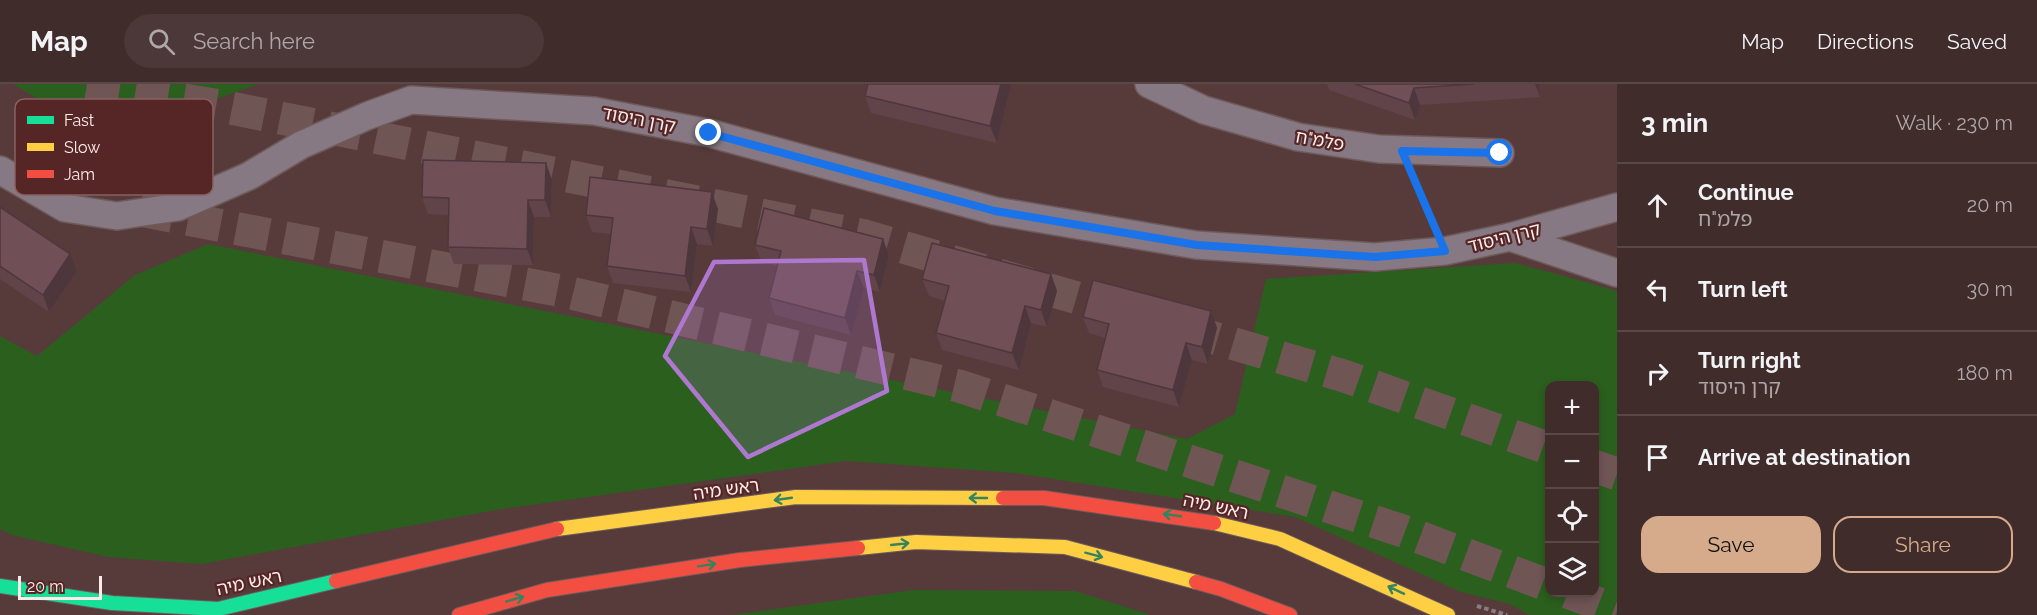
<!DOCTYPE html>
<meta charset="utf-8">
<style>
:root{--surface:#412c2c;--page:#4c3838;--text:#f1f3f6;--muted:#aea7a9;--line:#5a4848;--accent:#d6ab8b}
body{margin:0;font-family:Raleway,"Noto Sans Hebrew",sans-serif;background:var(--page);color:var(--text)}
.controls{position:absolute;right:18px;bottom:18px;display:grid;overflow:hidden;border-radius:12px;box-shadow:0 3px 9px #0003}
.controls button{width:54px;height:54px;display:grid;place-items:center;padding:0;border:0;border-bottom:2px solid var(--line);background:var(--surface);color:var(--text);font:30px sans-serif}
.scale{position:absolute;left:18px;bottom:15px;width:84px;box-sizing:border-box;padding-left:6px;border:3px solid #feebea;border-top:0;font-size:16px;line-height:21px;white-space:nowrap;color:#feebea;-webkit-text-stroke:4px #562626;paint-order:stroke}
.stop{position:absolute;width:18px;height:18px;margin:-14px;border:4px solid #1a73e8;border-radius:50%;background:#fff}
.stop.end{background:#1a73e8;border-color:#fff;box-shadow:0 2px 6px #0008}
.list{margin:0;padding:0;list-style:none}
h2{display:flex;justify-content:space-between;align-items:center;height:78px;margin:0;padding:0 24px;font-size:26px}
h2 small{font-size:20px;font-weight:400;color:var(--muted)}
.list li{display:grid;grid-template-columns:39px 1fr auto;gap:18px;align-items:center;box-sizing:border-box;height:84px;padding:0 24px;border-top:2px solid var(--line)}
.list b{display:block;font-size:22px;white-space:nowrap}
.list p{margin:0;font-size:20px;white-space:nowrap;color:var(--muted)}
.list em{font-size:20px;font-style:normal;color:var(--muted)}
.actions{display:flex;gap:12px;padding:18px 24px}
.actions a{flex:1;padding:14px 0;border:2px solid var(--accent);border-radius:18px;text-align:center;font-size:21px;color:var(--accent)}
.actions .main{background:var(--accent);color:#111}
.icon{flex:none;width:33px;height:33px;fill:none;stroke:currentColor;stroke-width:2;stroke-linecap:round;stroke-linejoin:round}
.map{position:relative;flex:none;width:1617px;height:531px;overflow:hidden}
header{display:flex;align-items:center;gap:36px;box-sizing:border-box;height:84px;padding:0 30px;background:var(--surface);border-bottom:2px solid var(--line)}
header strong{font-size:28px}
nav{display:flex;gap:33px;margin-inline-start:auto;font-size:21px}
.search{width:420px;height:54px;background:var(--page);display:flex;align-items:center;gap:15px;box-sizing:border-box;padding:0 21px;border-radius:33px;color:var(--muted);font-size:22px}
main{display:flex}
aside{flex:1;background:var(--surface)}
.map>svg:first-child{display:block}
.green{fill:#2b5f1e;fill-rule:evenodd}
.lines{fill:none;stroke-linecap:round;stroke-linejoin:round}
.highway-tunnel{stroke:#705555;stroke-width:33;stroke-dasharray:33 16;stroke-linecap:butt}
.street-casing{stroke:#6f5a5a;stroke-width:30}
.fast-casing{stroke:#6f5a5a;stroke-width:16}
.slow-casing{stroke:#6f5a5a;stroke-width:16}
.jam-casing{stroke:#6f5a5a;stroke-width:16}
.path{stroke:#897c82;stroke-width:4;stroke-dasharray:4.5 3;stroke-linecap:butt}
.street{stroke:#867983;stroke-width:27}
.fast{stroke:#16e098;stroke-width:14}
.slow{stroke:#ffcf43;stroke-width:14}
.jam{stroke:#f24e42;stroke-width:14}
.wall{fill:#60444a}
.shaded-wall{fill:#4e373c}
.building{fill:#704f56;stroke:#4e373c;stroke-width:1.5}
.oneway{stroke:#36835f}
.route{stroke:#1a73e8;stroke-width:8}
.marked{fill:#af78d0;fill-opacity:0.2;stroke:#af78d0;stroke-width:4.5;stroke-linejoin:round}
.labels{text-anchor:middle;dominant-baseline:central;stroke-width:4.5;stroke-linejoin:round;paint-order:stroke}
.street-label{font-size:18px;fill:#feebea;stroke:#562626}
.key{fill:#562626;stroke:#886161;stroke-width:1.5}
.key-label{font-size:16px;fill:#feebea}
</style>
<header>
<strong>Map</strong>
<div class="search"><svg class="icon" aria-label="search" viewBox="0 0 24 24"><circle cx="10" cy="10" r="6"/><path d="M15 15l6 6"/></svg>Search here</div>
<nav><a>Map</a><a>Directions</a><a>Saved</a></nav>
</header>
<main>
<div class="map">
<svg width="1617" height="531" viewBox="0 0 1617 531">
<rect width="100%" height="100%" fill="#573b3b"/>
<g class="green">
<path d="M13,0H258L106,55Z"/>
<path d="M208,160L1187,355L1235,330L1266,195L1514,179L1557,190L1617,207V531H1529L1510,520L1461,508L1295,433L1016,389L846,377L502,425L201,480L108,473L12,451L0,445V252L37,272L135,191ZM1550,302H1594V508H1550Z"/>
<path d="M913,506L1075,507L1151,531H732Z"/>
</g>
<g class="lines">
<g class="highway-tunnel">
<path d="M87,0L221,22L865,152L1344,292L1550,365"/>
<path d="M140,126L567,208L959,302L1403,447L1550,502"/>
<path d="M1594,382L1617,390"/>
<path d="M1568,508L1617,527"/>
</g>
<g class="street-casing">
<g id="street">
<path d="M1149,0L1204,26L1298,53L1379,65L1500,69"/>
<path d="M0,86L65,124L117,132L178,123L249,92L301,61L367,32L411,16L594,27L709,49L995,127L1196,161L1375,173L1445,167L1510,153L1617,123"/>
<path d="M1510,153L1617,189"/>
</g>
</g>
<g class="fast-casing">
<path id="fast" d="M0,502L112,519L218,525L336,497"/>
</g>
<g class="slow-casing">
<g id="slow">
<path d="M1214,439L1280,455L1448,531"/>
<path d="M557,445L796,413L1003,414"/>
<path d="M858,464L916,458L1065,463L1196,498"/>
</g>
</g>
<g class="jam-casing">
<g id="jam">
<path d="M1003,414H1044L1214,439"/>
<path d="M336,497L557,445"/>
<path d="M1196,498L1221,505L1290,531"/>
<path d="M459,531L547,506L740,476L858,464"/>
</g>
</g>
<g class="path">
<path d="M1413,92L1434,141"/>
<path d="M1477,522L1507,531"/>
</g>
<use href="#street" class="street"/>
<use href="#fast" class="fast"/>
<use href="#slow" class="slow"/>
<use href="#jam" class="jam"/>
</g>
<g class="wall">
<path d="M868,0H1011L997,59L871,29L865,12Z"/>
<path d="M1327,0H1539L1540,13L1420,21L1415,36L1329,6Z"/>
<path d="M552,96L551,133H534L533,181L454,180L448,163L449,131L428,130L422,113Z"/>
<path d="M0,123L77,187L49,228L0,195Z"/>
<path d="M718,125L713,162L697,160L691,208L613,199L607,182L611,150L592,148L586,131Z"/>
<path d="M883,155L889,172L880,208L864,204L851,251L775,231L769,214L777,182L761,177L755,161Z"/>
<path d="M1051,190L1057,207L1047,243L1031,239L1019,286L942,266L936,249L945,217L929,212L922,195Z"/>
<path d="M1211,227L1217,244L1208,280L1192,276L1179,323L1103,303L1097,286L1105,254L1089,249L1083,233Z"/>
</g>
<g class="shaded-wall">
<path d="M1001,0H1011L997,59L990,42Z"/>
<path d="M1535,0H1539L1540,13Z"/>
<path d="M1414,4L1420,21L1415,36L1409,19Z"/>
<path d="M546,79L552,96L551,133L545,116Z"/>
<path d="M712,108L718,125L713,162L707,145Z"/>
<path d="M528,116L534,133L533,181L527,165Z"/>
<path d="M691,143L697,160L691,208L685,192Z"/>
<path d="M883,155L889,172L880,208L874,191Z"/>
<path d="M70,170L77,187L49,228L43,211Z"/>
<path d="M857,187L864,204L851,251L845,234Z"/>
<path d="M1051,190L1057,207L1047,243L1041,226Z"/>
<path d="M1025,222L1031,239L1019,286L1012,269Z"/>
<path d="M1211,227L1217,244L1208,280L1202,263Z"/>
<path d="M1186,259L1192,276L1179,323L1173,306Z"/>
</g>
<g class="building">
<path d="M868,0H1001L990,42L865,12Z"/>
<path d="M1355,0H1474L1414,4L1409,19Z"/>
<path d="M423,76L546,79L545,116H528L527,165L448,163L449,114L422,113Z"/>
<path d="M590,93L712,108L707,145L691,143L685,192L607,182L613,134L586,131Z"/>
<path d="M0,123L70,170L43,211L0,182Z"/>
<path d="M764,124L883,155L874,191L857,187L845,234L769,214L781,167L755,161Z"/>
<path d="M932,159L1051,190L1041,226L1025,222L1012,269L936,249L949,202L922,195Z"/>
<path d="M1093,196L1211,227L1202,263L1186,259L1173,306L1097,286L1109,240L1083,233Z"/>
</g>
<defs><path id="oneway-shaft" d="M-6 0H5M1.5-3L5.5 0L1.5 3" fill="none" stroke-width="1.6" stroke-linecap="round" stroke-linejoin="round" transform="scale(1.5)"/></defs>
<g class="oneway">
<use href="#oneway-shaft" transform="translate(978 414) rotate(-180)"/>
<use href="#oneway-shaft" transform="translate(783 415) rotate(172)"/>
<use href="#oneway-shaft" transform="translate(1172 431) rotate(-172)"/>
<use href="#oneway-shaft" transform="translate(900 460) rotate(-6)"/>
<use href="#oneway-shaft" transform="translate(1094 471) rotate(15)"/>
<use href="#oneway-shaft" transform="translate(707 481) rotate(-9)"/>
<use href="#oneway-shaft" transform="translate(1396 506) rotate(-155)"/>
<use href="#oneway-shaft" transform="translate(515 515) rotate(-16)"/>
</g>
<g class="lines">
<path class="route" d="M709,49L995,127L1197,161L1375,173L1445,167L1402,67L1500,69"/>
</g>
<path class="marked" d="M864,176L887,307L748,373L665,272L714,178Z"/>
<g class="labels">
<g class="street-label">
<text transform="translate(639 35) rotate(11)">קרן היסוד</text>
<text transform="translate(1320 56) rotate(10)">פלמ"ח</text>
<text transform="translate(1504 153) rotate(-14)">קרן היסוד</text>
<text transform="translate(726 405) rotate(-8)">ראש מיה</text>
<text transform="translate(1216 422) rotate(12)">ראש מיה</text>
<text transform="translate(249 498) rotate(-12)">ראש מיה</text>
</g>
</g>
<rect x="15" y="15" width="198" height="96" rx="9" class="key"/>
<rect x="27" y="32" width="27" height="8" fill="#16e098"/>
<rect x="27" y="59" width="27" height="8" fill="#ffcf43"/>
<rect x="27" y="86" width="27" height="8" fill="#f24e42"/>
<g class="key-label">
<text x="64" y="42">Fast</text>
<text x="64" y="69">Slow</text>
<text x="64" y="96">Jam</text>
</g>
</svg>
<div class="controls">
<button>+</button>
<button>−</button>
<button><svg class="icon" aria-label="locate" viewBox="0 0 24 24"><circle cx="12" cy="12" r="6"/><path d="M12 2v4M12 18v4M2 12h4M18 12h4"/></svg></button>
<button><svg class="icon" aria-label="layers" viewBox="0 0 24 24"><path d="M12 4l9 5-9 5-9-5zM3 14l9 5 9-5"/></svg></button>
</div>
<div class="scale">20 m</div>
<div class="stop" style="left:1500px;top:69px"></div>
<div class="stop end" style="left:709px;top:49px"></div>
</div>
<aside>
<h2>3 min<small>Walk · 230 m</small></h2>
<ul class="list">
<li><svg class="icon" aria-label="ahead" viewBox="0 0 24 24"><path d="M12 20V5M6 11l6-6 6 6"/></svg><div><b>Continue</b><p>פלמ&quot;ח</p></div><em>20 m</em></li>
<li><svg class="icon" aria-label="left" viewBox="0 0 24 24"><path d="M17 20v-9H6M10 6l-5 5 5 5"/></svg><div><b>Turn left</b></div><em>30 m</em></li>
<li><svg class="icon" aria-label="right" viewBox="0 0 24 24"><path d="M7 20v-9h11M14 6l5 5-5 5"/></svg><div><b>Turn right</b><p>קרן היסוד</p></div><em>180 m</em></li>
<li><svg class="icon" aria-label="arrive" viewBox="0 0 24 24"><path d="M6 21V4h12l-3 4 3 4H6"/></svg><div><b>Arrive at destination</b></div></li>
</ul>
<div class="actions"><a class="main">Save</a><a>Share</a></div>
</aside>
</main>
